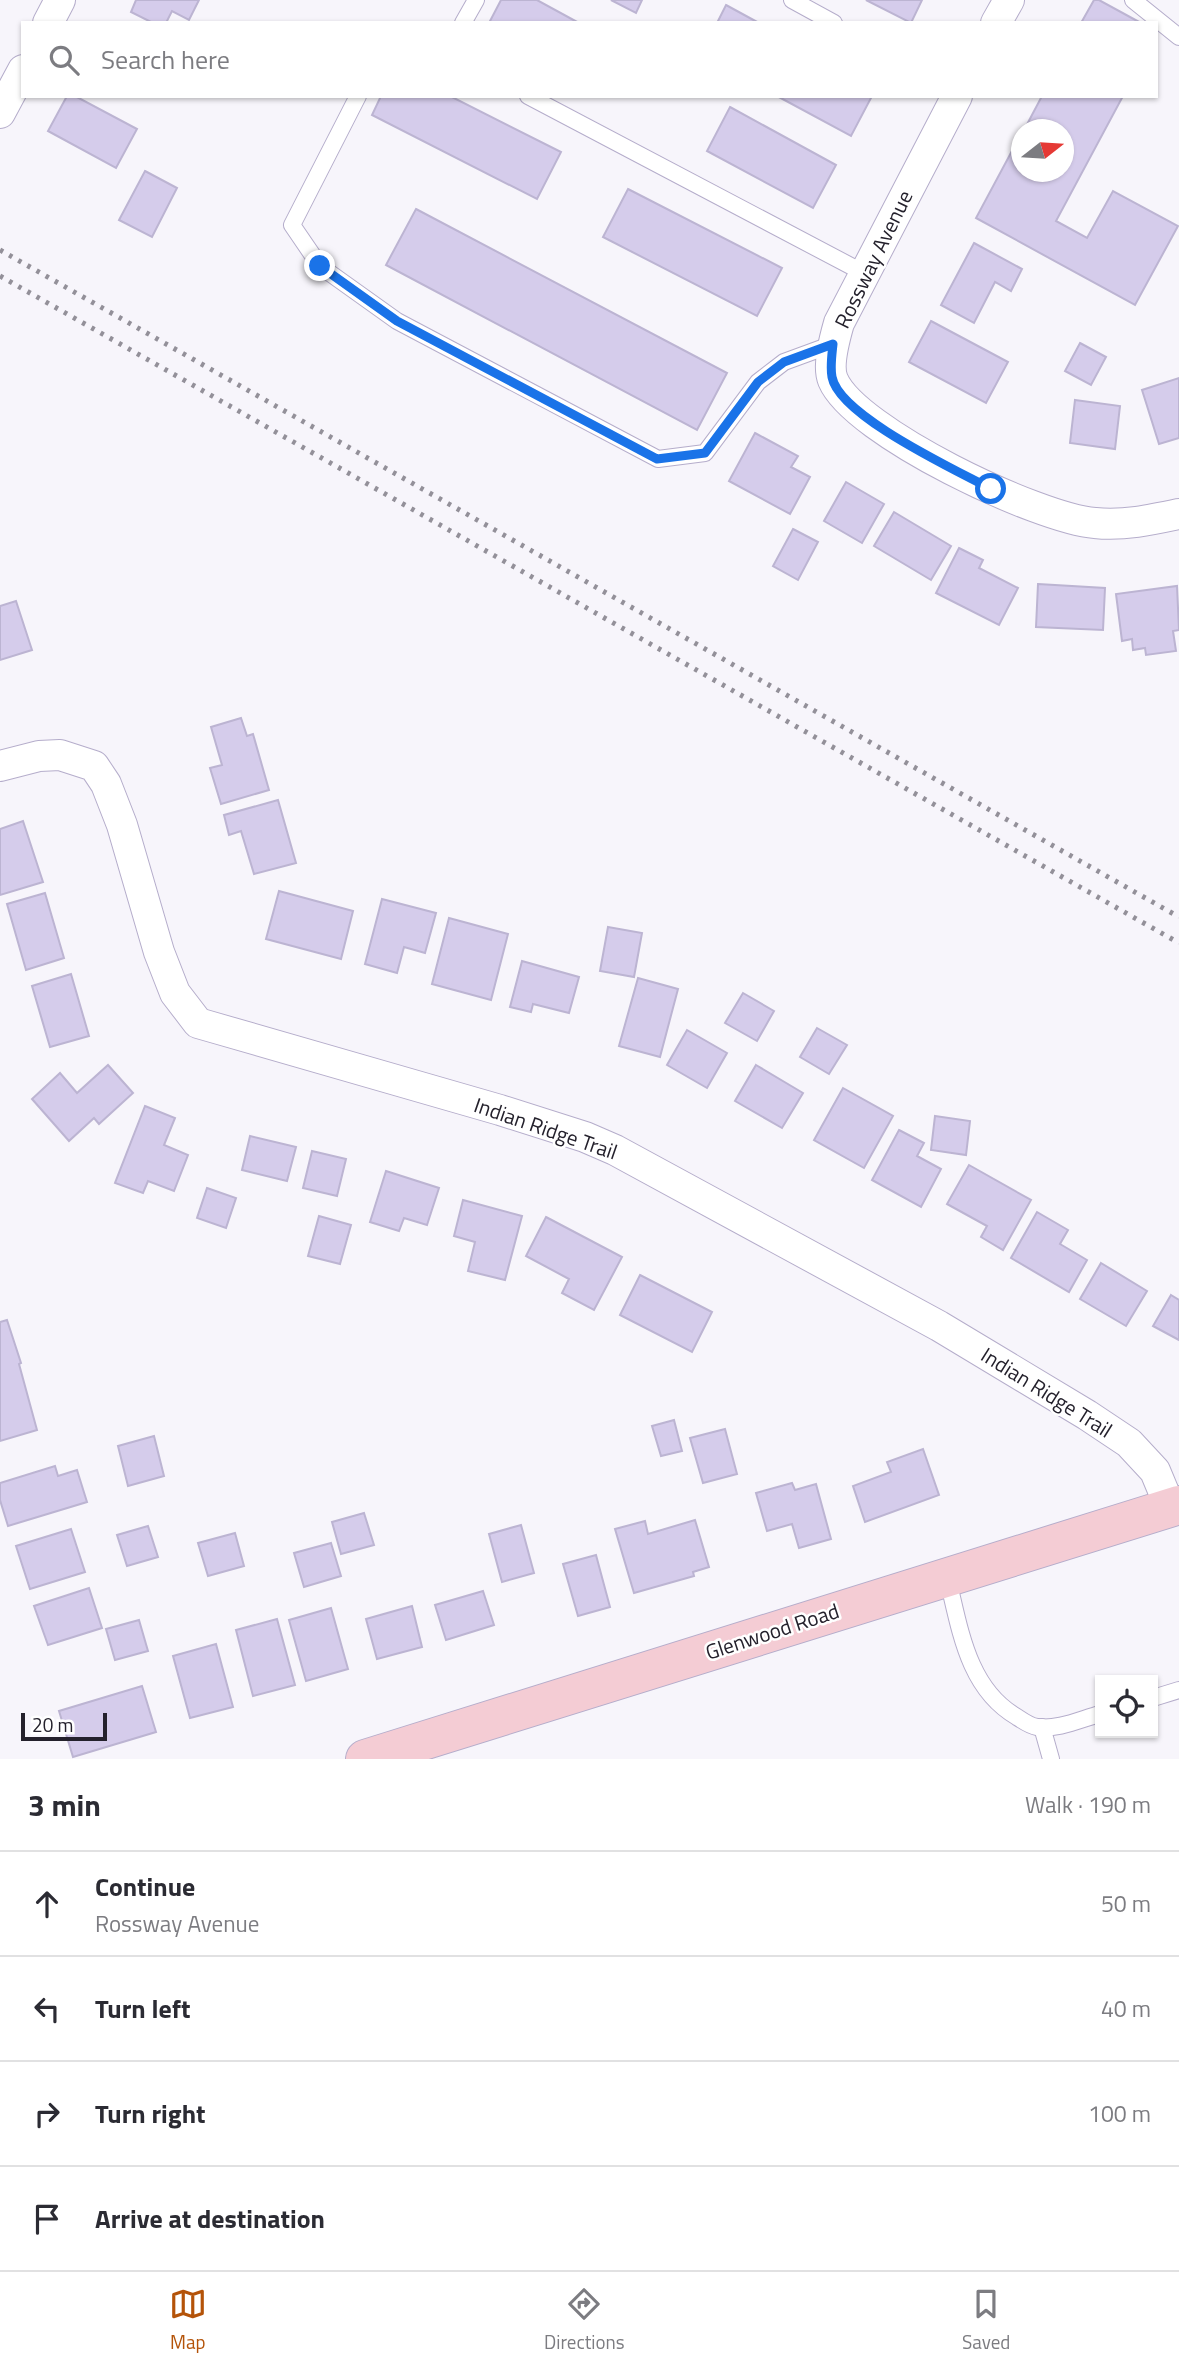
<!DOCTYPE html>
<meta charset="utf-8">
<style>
:root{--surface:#fff;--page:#f7f7f7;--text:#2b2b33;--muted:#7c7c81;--line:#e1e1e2;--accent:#b45309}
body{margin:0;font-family:"Titillium Web",sans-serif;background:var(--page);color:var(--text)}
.controls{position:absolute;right:21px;bottom:21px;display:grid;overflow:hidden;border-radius:0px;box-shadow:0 2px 5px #0004}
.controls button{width:63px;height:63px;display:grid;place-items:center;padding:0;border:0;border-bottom:2px solid var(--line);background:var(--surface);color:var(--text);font:35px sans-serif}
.compass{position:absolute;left:1011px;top:119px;width:63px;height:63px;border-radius:50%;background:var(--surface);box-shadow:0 2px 5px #0004;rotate:73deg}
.scale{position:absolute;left:21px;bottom:18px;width:86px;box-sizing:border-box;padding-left:7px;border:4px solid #24212c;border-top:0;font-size:19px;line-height:24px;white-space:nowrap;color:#24212c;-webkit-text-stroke:5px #fff;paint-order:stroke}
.stop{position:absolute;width:21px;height:21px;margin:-16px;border:5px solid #1a73e8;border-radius:50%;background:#fff}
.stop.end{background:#1a73e8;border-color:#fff;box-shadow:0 2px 7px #0008}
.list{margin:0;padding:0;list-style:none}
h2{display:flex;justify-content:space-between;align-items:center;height:91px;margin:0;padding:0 28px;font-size:30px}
h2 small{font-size:23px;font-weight:400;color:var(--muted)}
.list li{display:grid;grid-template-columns:46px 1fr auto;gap:21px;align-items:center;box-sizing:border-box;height:105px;padding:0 28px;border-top:2px solid var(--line)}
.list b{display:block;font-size:26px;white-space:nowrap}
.list p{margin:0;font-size:23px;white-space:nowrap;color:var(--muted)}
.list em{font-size:23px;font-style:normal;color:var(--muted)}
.icon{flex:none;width:38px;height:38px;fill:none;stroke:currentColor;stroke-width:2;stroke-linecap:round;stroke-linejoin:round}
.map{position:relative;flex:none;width:1179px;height:1759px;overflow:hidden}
.search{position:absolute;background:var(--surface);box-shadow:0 2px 5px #0004;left:21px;right:21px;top:21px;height:77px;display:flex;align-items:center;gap:18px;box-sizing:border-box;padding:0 24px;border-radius:0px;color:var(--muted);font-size:26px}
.sheet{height:511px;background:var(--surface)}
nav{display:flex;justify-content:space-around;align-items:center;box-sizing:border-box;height:98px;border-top:2px solid var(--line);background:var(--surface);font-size:19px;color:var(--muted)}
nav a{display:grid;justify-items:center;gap:4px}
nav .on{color:var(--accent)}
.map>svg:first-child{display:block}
.building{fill:#d5cceb;stroke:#bcb4d2;stroke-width:2}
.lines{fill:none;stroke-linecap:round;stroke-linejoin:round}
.lane-casing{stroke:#b5adcb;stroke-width:18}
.street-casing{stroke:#b5adcb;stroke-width:32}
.secondary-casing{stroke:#b5adcb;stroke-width:40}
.lane{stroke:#fff;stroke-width:16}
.street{stroke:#fff;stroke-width:30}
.secondary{stroke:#f4ccd4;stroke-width:38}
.rail{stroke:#939099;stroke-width:5;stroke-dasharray:3.5 7;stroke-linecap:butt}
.route{stroke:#1a73e8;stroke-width:9}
.labels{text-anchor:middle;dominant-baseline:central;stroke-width:5;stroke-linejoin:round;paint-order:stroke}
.street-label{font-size:21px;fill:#24212c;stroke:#fff}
</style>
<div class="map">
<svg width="1179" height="1759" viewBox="0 0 1179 1759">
<rect width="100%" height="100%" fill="#f7f5fb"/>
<g class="building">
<path d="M136,0H199L189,20L172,11L166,23H153L131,12Z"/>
<path d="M501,0H537L579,23H489Z"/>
<path d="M611,0H642L636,13Z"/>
<path d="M866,0H922L911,23Z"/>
<path d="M1094,0H1099L1141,23H1081Z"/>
<path d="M726,5L759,23H717Z"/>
<path d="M67,96H75L137,129L116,168L48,131Z"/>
<path d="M381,96H450L561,152L537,199L372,115Z"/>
<path d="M777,96H872L851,136Z"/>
<path d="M1042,96H1123L1056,221L1087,238L1113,191L1178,226L1135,305L976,218L1021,134V172H1064V130H1024Z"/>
<path d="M730,107L836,165L813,208L707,151Z"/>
<path d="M145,171L177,188L152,237L119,220Z"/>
<path d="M628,189L782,268L757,316L603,237Z"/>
<path d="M416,209L727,373L697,430L386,265Z"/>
<path d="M974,243L1022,269L1011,291L995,282L974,323L941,305Z"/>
<path d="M931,321L1008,362L986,403L909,362Z"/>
<path d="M1080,343L1106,357L1091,385L1065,371Z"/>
<path d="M1179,378V438L1159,444L1142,390Z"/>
<path d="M1075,400L1120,406L1115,449L1070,443Z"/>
<path d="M755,433L798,456L791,467L810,477L790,514L729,481Z"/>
<path d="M846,482L884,504L862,543L824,521Z"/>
<path d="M894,512L951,546L931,580L874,546Z"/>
<path d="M793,529L818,542L798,580L773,566Z"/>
<path d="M959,548L983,560L979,568L1018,588L999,625L936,593Z"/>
<path d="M1038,584L1105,588L1103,630L1036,627Z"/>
<path d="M1177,586L1179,630L1173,631L1176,651L1146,655L1145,648L1133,650L1132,639L1122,641L1116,594Z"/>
<path d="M16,601L32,650L0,660V606Z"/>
<path d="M241,718L247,736L253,734L269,790L221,804L210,768L222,765L211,727Z"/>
<path d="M278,800L296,863L254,874L241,831L229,835L224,815Z"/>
<path d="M23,821L43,882L0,895V829Z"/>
<path d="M279,891L353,911L341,959L266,939Z"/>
<path d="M45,893L64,958L26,970L7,904Z"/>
<path d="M382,899L436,913L425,953L404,947L397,973L365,964Z"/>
<path d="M449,918L508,934L491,1000L432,984Z"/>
<path d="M608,927L642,933L634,977L600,971Z"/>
<path d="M522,961L579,977L569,1013L533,1004L531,1012L510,1007Z"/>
<path d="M71,974L89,1036L50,1047L32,986Z"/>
<path d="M638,978L678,989L660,1057L619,1046Z"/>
<path d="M743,993L774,1011L757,1041L725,1023Z"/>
<path d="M817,1028L847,1045L829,1074L800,1057Z"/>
<path d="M687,1030L727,1053L707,1088L667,1065Z"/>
<path d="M108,1065L133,1093L99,1124L94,1118L69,1141L32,1099L60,1073L77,1093Z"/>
<path d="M756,1065L803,1093L782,1128L735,1101Z"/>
<path d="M843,1088L893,1116L864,1168L814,1140Z"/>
<path d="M145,1106L175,1118L164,1145L188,1155L174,1191L148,1181L143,1193L115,1183Z"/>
<path d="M935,1116L970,1121L966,1155L931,1150Z"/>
<path d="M899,1130L924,1143L917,1156L941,1169L921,1207L872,1180Z"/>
<path d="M250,1136L296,1147L287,1181L242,1170Z"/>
<path d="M312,1151L346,1159L337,1196L303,1188Z"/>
<path d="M969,1165L1031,1200L1003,1250L981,1237L987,1226L947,1204Z"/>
<path d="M386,1171L439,1188L427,1225L404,1218L399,1231L370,1222Z"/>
<path d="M207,1188L236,1198L226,1228L197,1218Z"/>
<path d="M463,1200L522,1216L505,1280L468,1271L475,1242L454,1236Z"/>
<path d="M1037,1212L1068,1230L1060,1244L1087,1260L1069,1292L1011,1258Z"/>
<path d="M319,1216L351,1225L340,1264L308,1256Z"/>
<path d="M546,1217L622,1257L594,1310L562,1293L569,1279L526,1256Z"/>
<path d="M1101,1263L1147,1291L1126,1326L1080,1299Z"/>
<path d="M640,1275L712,1312L692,1352L620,1315Z"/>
<path d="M1171,1295L1179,1300V1340L1153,1326Z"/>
<path d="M7,1320L21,1363L19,1364L37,1430L0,1441V1322Z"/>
<path d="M674,1420L682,1451L661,1456L652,1426Z"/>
<path d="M725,1429L737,1474L703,1483L690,1438Z"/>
<path d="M154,1436L164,1476L128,1486L118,1446Z"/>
<path d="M923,1449L939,1495L865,1522L853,1486L891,1472L887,1462Z"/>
<path d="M55,1466L58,1476L77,1470L87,1502L8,1526L0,1500V1483Z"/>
<path d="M792,1483L795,1490L816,1484L831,1539L799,1548L792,1524L767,1531L756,1493Z"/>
<path d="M364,1513L374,1545L341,1554L332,1522Z"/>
<path d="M695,1520L709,1567L693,1572L694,1576L634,1593L615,1529L645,1521L648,1534Z"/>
<path d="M521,1525L534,1573L502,1582L489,1534Z"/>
<path d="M148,1526L158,1557L127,1566L117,1535Z"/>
<path d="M71,1529L85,1572L30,1589L16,1546Z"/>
<path d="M235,1533L244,1566L208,1576L198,1543Z"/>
<path d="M331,1543L341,1576L304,1587L294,1553Z"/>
<path d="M596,1555L610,1607L578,1616L563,1564Z"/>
<path d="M89,1588L102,1628L48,1645L34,1606Z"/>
<path d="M483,1591L494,1625L446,1640L435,1605Z"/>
<path d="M412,1606L422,1647L377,1659L366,1619Z"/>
<path d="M331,1608L348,1669L306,1681L289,1620Z"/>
<path d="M277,1619L295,1685L253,1696L236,1630Z"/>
<path d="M139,1620L148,1651L115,1660L106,1629Z"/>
<path d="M216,1644L233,1707L190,1718L173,1656Z"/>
<path d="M142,1686L156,1732L73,1757L59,1711Z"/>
</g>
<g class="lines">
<g class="lane-casing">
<g id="lane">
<path d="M792,0L834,23"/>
<path d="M1133,0L1179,37"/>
<path d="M463,23L476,0"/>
<path d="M358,96L292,225L320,266L397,321L658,459L705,453L758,382L784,362L833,344"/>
<path d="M528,96L864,273"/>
<path d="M947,1576C960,1628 967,1688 1017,1717C1023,1721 1030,1726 1037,1727C1058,1730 1081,1719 1100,1714"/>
<path d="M1153,1698L1179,1690"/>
<path d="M1042,1727L1051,1759"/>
</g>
</g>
<g class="street-casing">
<g id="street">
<path d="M48,23L60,0"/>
<path d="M996,23L1009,0"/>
<path d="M957,96L839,323C835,337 827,366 833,380C855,432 1039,519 1095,523C1123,526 1151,520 1179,514"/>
<path d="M0,113L23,70"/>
<path d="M0,766L39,756L60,755L94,766L106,784L122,825L159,952L175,993L198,1023L500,1110L585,1137L615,1150L939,1326L1087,1415L1129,1443L1155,1471L1170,1507"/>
</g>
</g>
<g class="secondary-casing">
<path id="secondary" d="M365,1759L1179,1505"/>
</g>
<use href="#lane" class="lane"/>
<use href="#street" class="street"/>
<use href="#secondary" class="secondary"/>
<g class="rail">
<path d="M0,250L1179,917"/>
<path d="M0,276L1179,943"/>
</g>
</g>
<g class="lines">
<path class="route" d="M320,266L397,321L657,459L705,453L758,382L784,362L833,344C832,354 830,367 832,377C839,416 956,470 991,489"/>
</g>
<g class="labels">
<g class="street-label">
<text transform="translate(873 259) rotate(-64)">Rossway Avenue</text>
<text transform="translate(546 1128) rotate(19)">Indian Ridge Trail</text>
<text transform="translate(1047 1392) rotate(32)">Indian Ridge Trail</text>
<text transform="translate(772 1631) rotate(-18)">Glenwood Road</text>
</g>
</g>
</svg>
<div class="controls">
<button><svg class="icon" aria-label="locate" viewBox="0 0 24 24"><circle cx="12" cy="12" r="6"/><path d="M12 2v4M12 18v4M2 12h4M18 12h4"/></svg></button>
</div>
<svg class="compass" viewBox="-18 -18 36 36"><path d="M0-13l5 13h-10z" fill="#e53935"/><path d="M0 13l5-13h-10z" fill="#7c7c81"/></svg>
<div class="scale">20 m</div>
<div class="stop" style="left:991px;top:489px"></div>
<div class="stop end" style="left:320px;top:266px"></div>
<div class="search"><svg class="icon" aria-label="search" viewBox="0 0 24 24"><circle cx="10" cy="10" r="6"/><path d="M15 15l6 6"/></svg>Search here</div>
</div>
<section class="sheet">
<h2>3 min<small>Walk · 190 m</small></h2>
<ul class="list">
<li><svg class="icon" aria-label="ahead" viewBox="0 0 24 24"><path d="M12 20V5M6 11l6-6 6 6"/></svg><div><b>Continue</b><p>Rossway Avenue</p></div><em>50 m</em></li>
<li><svg class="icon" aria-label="left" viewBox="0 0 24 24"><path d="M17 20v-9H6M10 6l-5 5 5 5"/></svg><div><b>Turn left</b></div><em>40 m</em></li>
<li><svg class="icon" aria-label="right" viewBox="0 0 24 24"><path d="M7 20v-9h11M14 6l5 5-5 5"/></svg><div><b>Turn right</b></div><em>100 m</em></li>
<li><svg class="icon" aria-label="arrive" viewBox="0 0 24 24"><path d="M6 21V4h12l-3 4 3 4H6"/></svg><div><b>Arrive at destination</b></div></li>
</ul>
</section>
<nav>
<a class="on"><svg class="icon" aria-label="map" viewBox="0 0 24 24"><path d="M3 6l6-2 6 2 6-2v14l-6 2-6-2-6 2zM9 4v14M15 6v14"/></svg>Map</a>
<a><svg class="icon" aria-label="directions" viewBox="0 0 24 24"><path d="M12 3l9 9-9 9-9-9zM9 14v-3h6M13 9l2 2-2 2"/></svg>Directions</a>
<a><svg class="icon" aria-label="saved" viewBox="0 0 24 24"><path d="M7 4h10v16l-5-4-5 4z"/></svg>Saved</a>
</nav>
